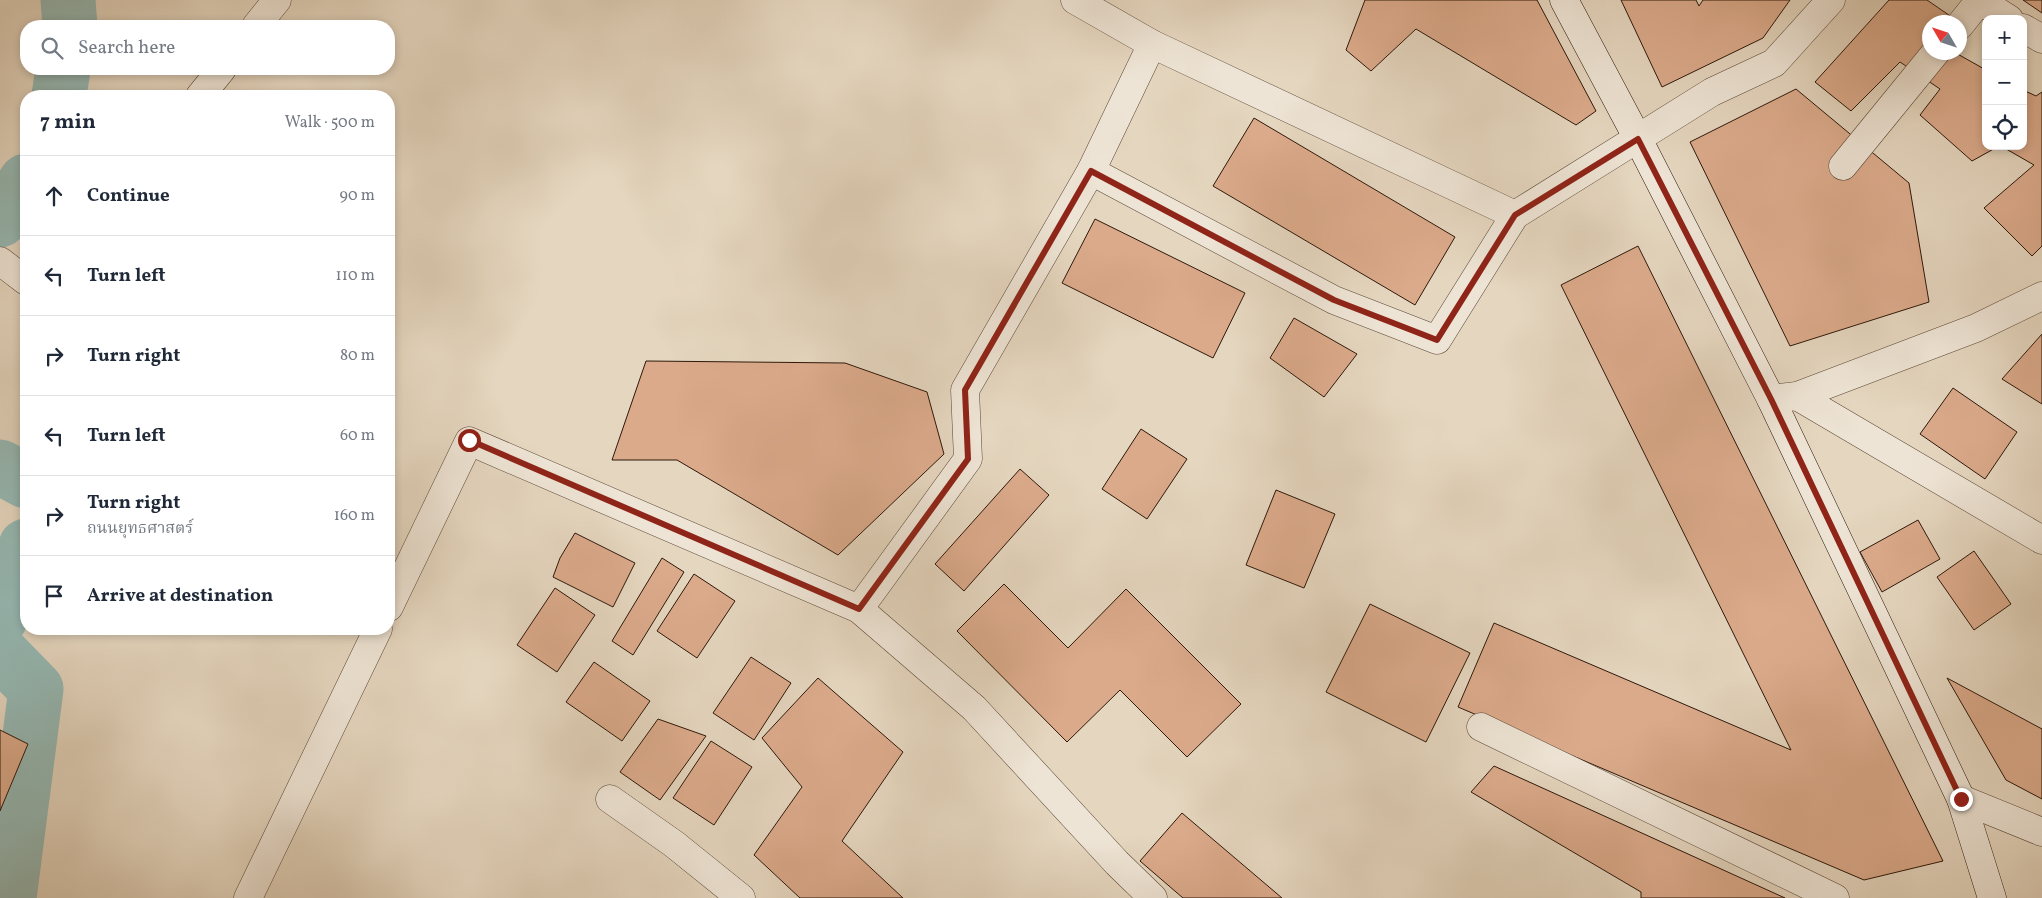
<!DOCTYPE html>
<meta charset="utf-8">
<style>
:root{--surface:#fff;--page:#f2f2f3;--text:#1f2937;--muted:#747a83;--line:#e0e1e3}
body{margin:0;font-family:Vollkorn,"Noto Serif Thai",serif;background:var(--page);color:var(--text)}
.controls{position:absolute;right:15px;top:15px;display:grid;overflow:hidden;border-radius:10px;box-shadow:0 2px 8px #0003}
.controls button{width:45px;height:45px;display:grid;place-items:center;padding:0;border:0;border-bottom:1px solid var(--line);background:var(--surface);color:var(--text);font:25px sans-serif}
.compass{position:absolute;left:1922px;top:15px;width:45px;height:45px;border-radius:50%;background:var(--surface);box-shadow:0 2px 8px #0003;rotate:309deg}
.stop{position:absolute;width:15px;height:15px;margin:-11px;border:4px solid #8f2418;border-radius:50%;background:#fff}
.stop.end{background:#8f2418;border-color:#fff;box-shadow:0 1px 5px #0008}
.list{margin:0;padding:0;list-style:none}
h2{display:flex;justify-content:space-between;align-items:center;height:65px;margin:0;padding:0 20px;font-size:21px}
h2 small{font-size:16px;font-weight:400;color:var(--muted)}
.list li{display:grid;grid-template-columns:32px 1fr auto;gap:15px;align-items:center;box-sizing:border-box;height:80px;padding:0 20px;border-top:1px solid var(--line)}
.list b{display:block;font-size:19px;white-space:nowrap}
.list p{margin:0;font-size:16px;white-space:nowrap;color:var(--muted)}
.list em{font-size:16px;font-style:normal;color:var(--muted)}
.icon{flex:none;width:28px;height:28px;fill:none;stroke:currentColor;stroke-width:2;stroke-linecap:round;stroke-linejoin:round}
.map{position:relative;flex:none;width:2042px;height:898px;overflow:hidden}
.search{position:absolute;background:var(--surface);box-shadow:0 2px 8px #0003;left:20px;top:20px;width:375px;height:55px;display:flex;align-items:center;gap:12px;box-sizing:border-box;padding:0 18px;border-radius:20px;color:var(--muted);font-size:19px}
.panel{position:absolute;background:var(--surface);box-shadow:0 2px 8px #0003;left:20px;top:90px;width:375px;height:545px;border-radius:20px}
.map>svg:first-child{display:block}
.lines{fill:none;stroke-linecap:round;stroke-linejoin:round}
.river{stroke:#96b9b4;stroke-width:55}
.building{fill:#dbaa8b;stroke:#2d180a}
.street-casing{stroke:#5b4837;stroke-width:29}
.secondary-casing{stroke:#2d180a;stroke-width:29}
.street{stroke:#eee4d5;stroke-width:28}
.secondary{stroke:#eee4d5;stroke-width:28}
.route{stroke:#8f2418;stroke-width:6}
</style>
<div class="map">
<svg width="2042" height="898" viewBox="0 0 2042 898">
<rect width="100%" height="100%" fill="#e5d6bf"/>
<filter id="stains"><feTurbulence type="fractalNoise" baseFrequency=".004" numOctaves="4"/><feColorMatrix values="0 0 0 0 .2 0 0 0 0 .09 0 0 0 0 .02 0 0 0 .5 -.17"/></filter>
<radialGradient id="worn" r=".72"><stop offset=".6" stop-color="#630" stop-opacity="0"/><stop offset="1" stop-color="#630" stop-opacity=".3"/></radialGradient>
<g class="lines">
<g class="river">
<path d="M68,0L70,26"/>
<path d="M59,96L63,69"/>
<path d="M0,220L26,181"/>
<path d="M0,467L26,481"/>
<path d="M0,619L26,546"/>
<path d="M0,652L36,689L9,898"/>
</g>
</g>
<g class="building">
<path d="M1365,0H1537L1596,111L1576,125L1416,29L1371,71L1346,50Z"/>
<path d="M1621,0H1696L1699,6L1703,0H1790L1763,38L1662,87Z"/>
<path d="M1889,0H1927L1959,22H1930V52H1954L1986,70V146H1999L1972,161L1920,115L1940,89L1900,62L1851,111L1815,82Z"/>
<path d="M2023,0H2042V13Z"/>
<path d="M1796,89L1909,183L1929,302L1790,346L1690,142Z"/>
<path d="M2023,90L2036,96L2042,92V246L2032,256L1984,208L2034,165L2001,146H2023Z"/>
<path d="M1254,118L1455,237L1415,305L1213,186Z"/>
<path d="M1095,219L1245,293L1213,358L1062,283Z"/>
<path d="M1638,246L1943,861L1864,880L1458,707L1494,623L1791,750L1561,285Z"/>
<path d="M1294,318L1357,354L1324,397L1270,358Z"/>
<path d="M2042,334V404L2002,379Z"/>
<path d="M646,361L845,363L927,392L944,454L838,555L677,460H612Z"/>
<path d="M1953,388L2017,432L1985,479L1920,434Z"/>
<path d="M1141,429L1187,459L1147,519L1102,489Z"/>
<path d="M1020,469L1049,495L964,591L935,564Z"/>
<path d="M1276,490L1335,514L1304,588L1246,565Z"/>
<path d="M1918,520L1940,559L1882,592L1860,552Z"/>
<path d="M575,533L635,563L613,607L553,577L560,558Z"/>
<path d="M1974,551L2011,604L1974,630L1937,577Z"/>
<path d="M662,558L684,572L633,655L612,641Z"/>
<path d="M694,574L735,601L697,658L657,631Z"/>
<path d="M1004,584L1068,648L1126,589L1241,704L1187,757L1120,690L1067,742L957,631Z"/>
<path d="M555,588L595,615L557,672L517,645Z"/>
<path d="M1370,604L1470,653L1426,742L1326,692Z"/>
<path d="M751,657L791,683L754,740L713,713Z"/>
<path d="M594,662L650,701L622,741L566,702Z"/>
<path d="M818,678L903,752L842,841L903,898H800L754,855L802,787L762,738Z"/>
<path d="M1947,678L2042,729V799L2006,780Z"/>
<path d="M658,719L706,736L660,800L620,772Z"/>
<path d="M0,730L28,744L0,811Z"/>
<path d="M711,741L752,767L714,825L673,798Z"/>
<path d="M1494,766L1785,898H1641V892L1471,792Z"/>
<path d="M1182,813L1282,898H1183L1140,861Z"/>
</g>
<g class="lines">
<g class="street-casing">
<g id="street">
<path d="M1075,0L1152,44L1515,215"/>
<path d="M1979,0L2009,19"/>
<path d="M1960,25L1980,0"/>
<path d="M256,26L277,0"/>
<path d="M2023,28L2042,39"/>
<path d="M200,96L222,69"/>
<path d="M1843,166L1936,52"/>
<path d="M1091,171L1334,300L1437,340L1515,215L1712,92L1774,63L1831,0"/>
<path d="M0,261L26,281"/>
<path d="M1797,396L2042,540"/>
<path d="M1771,399L1797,396L1976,328L2042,296"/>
<path d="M389,607L469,441L859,609L974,708L1117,863L1153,898"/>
<path d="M859,609L968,459L965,390L1091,171L1152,44"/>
<path d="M1481,727L1835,898"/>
<path d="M610,799L674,844L741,898"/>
<path d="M1961,799L2042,832"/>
<path d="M248,898L378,629"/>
</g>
</g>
<g class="secondary-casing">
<path id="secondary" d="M1564,0L1638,139L1771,399L1961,799L1992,898"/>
</g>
<use href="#street" class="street"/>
<use href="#secondary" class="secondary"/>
</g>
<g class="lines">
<path class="route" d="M469,440L859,609L968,459L965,390L1091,171L1334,300L1437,340L1515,215L1638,139L1771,399L1961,799"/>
</g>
<rect width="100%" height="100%" filter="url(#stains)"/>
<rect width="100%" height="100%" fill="url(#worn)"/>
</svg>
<div class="controls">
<button>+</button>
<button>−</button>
<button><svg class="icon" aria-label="locate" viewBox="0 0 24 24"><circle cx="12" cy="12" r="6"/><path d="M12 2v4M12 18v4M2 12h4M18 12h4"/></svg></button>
</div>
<svg class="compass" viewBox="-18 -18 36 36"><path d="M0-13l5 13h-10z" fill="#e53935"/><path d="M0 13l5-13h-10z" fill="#747a83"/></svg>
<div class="stop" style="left:469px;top:440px"></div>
<div class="stop end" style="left:1961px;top:799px"></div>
<div class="search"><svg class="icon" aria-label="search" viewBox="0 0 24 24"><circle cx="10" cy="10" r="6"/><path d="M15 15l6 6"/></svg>Search here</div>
<section class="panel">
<h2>7 min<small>Walk · 500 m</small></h2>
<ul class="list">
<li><svg class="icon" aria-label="ahead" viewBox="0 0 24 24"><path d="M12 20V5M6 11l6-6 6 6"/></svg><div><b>Continue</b></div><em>90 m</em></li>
<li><svg class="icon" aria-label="left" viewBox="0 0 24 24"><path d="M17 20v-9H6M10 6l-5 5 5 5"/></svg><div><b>Turn left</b></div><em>110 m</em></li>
<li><svg class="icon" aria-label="right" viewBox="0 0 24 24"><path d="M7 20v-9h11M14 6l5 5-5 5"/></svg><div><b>Turn right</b></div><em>80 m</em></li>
<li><svg class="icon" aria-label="left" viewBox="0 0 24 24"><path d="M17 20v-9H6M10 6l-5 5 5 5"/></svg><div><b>Turn left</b></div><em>60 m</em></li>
<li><svg class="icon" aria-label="right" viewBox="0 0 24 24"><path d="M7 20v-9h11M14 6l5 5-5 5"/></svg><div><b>Turn right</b><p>ถนนยุทธศาสตร์</p></div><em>160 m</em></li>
<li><svg class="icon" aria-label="arrive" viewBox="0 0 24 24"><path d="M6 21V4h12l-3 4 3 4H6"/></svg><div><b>Arrive at destination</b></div></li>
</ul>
</section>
</div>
